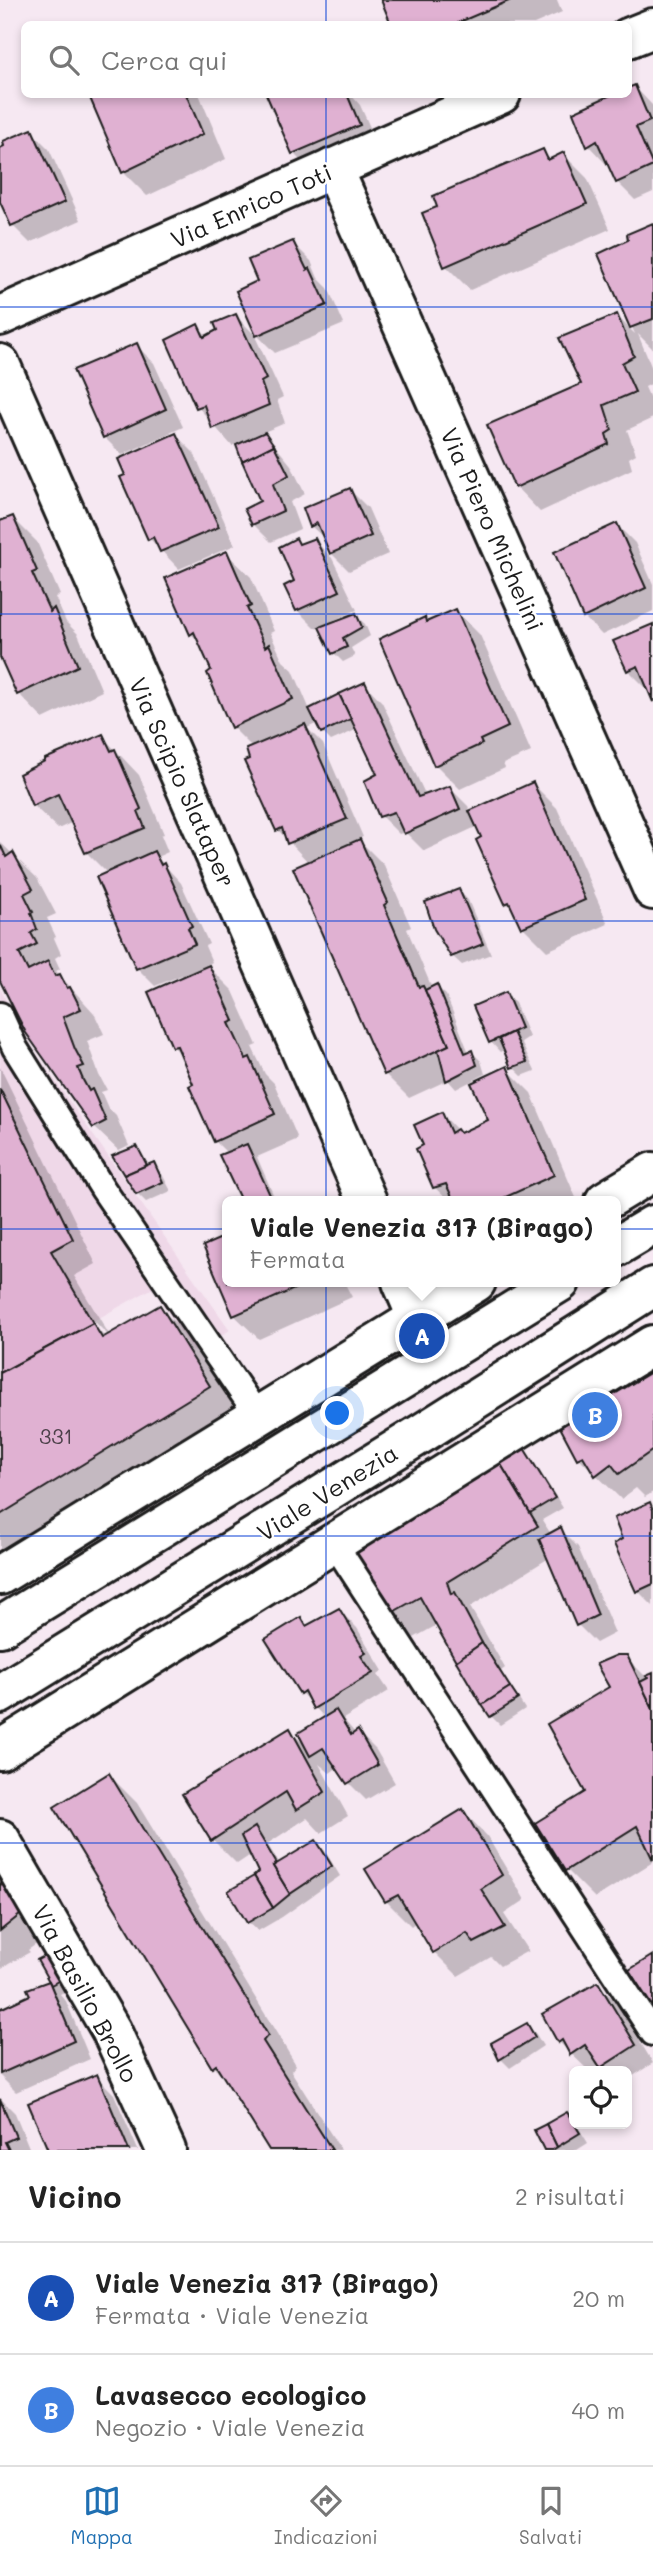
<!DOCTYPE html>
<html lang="it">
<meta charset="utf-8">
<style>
:root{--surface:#fff;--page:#f2f2f2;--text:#222;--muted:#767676;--line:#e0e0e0;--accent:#1f6fb2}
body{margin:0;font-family:Mali,sans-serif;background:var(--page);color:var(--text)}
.controls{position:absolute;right:21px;bottom:21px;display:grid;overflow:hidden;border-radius:10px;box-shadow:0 4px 10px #0003}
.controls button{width:63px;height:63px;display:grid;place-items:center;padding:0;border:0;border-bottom:2px solid var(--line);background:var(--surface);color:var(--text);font:35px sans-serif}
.you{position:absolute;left:338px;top:1414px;width:24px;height:24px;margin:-18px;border:5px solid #fff;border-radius:50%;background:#1a73e8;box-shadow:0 0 0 10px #1a73e833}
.badge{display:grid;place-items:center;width:46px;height:46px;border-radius:50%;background:var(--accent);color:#fff;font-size:23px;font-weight:700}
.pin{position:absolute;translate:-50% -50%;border:4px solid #fff;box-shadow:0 2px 7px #0006}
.popup{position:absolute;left:222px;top:1196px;width:399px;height:91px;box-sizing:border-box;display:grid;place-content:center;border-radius:10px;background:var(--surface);filter:drop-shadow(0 2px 5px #0005);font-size:23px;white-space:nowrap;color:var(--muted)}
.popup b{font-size:26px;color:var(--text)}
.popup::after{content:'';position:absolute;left:50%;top:100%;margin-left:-14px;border:14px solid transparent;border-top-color:var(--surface)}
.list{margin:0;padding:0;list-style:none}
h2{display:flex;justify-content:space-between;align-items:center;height:91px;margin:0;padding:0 28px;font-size:30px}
h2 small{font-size:23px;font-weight:400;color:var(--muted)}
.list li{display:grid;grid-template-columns:46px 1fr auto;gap:21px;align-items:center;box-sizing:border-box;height:112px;padding:0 28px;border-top:2px solid var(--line)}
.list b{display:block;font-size:26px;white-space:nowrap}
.list p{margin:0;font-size:23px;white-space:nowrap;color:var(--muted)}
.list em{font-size:23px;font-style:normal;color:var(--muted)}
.icon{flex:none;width:38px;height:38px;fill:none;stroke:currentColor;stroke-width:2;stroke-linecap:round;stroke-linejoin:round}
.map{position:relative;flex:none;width:653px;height:2150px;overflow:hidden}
.search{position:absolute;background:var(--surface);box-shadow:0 4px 10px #0003;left:21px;right:21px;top:21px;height:77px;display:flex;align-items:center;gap:18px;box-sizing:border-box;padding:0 24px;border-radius:10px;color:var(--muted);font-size:26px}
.sheet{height:315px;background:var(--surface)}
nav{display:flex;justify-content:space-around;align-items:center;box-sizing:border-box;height:98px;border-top:2px solid var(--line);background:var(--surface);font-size:19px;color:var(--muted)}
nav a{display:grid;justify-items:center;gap:4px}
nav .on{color:var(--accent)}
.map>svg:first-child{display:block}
.built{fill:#efd8e8}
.shadow{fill:#0003;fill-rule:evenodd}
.building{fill:#e0b1d2;stroke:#1c1c1c;stroke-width:2}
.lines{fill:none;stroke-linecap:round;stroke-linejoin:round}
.lane-casing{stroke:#1c1c1c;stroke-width:30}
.street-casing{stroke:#1c1c1c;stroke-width:44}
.primary-casing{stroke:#1c1c1c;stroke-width:44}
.lane{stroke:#fff;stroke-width:24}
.street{stroke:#fff;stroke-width:38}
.primary{stroke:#fff;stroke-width:38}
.grid{fill:none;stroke:#1d4ed8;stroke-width:2;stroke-opacity:0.55}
.labels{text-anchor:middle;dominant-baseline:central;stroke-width:5;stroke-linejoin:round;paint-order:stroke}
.number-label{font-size:21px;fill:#4d414a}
.street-label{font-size:24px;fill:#1c1c1c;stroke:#fff}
</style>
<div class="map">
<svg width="653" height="2150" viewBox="0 0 653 2150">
<rect width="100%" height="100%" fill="#f6e8f2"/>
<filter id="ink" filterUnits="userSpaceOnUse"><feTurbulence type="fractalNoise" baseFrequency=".0143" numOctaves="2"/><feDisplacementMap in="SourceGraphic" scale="14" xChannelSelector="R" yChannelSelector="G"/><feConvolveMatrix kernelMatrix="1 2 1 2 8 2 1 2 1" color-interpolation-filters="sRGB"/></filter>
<g filter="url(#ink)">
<path class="built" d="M0,988L23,1035L230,1330L193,1352L153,1288L0,1373Z"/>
<g class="shadow">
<path d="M383,0H557L562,12L534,24H393Z"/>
<path d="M635,87L653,106V192L635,200L617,182L608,163L606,164L589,146Z"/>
<path d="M104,94H199L226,159L147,196L123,172Z"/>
<path d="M268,94H350L360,105L377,143L311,171L293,153Z"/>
<path d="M31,131L49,149L81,220L30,243L12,225L0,198V150Z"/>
<path d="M542,151L551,160L563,154L587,178L610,229L470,290L446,266Z"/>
<path d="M653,225V349L638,334L653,371V383L645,387L653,405V418L627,430L636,454L629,458L632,469L540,512L516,487L583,385L617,316L635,334L601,255L630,241Z"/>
<path d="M293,243L311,261L318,278L328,288L344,324L275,353L257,335L259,282Z"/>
<path d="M236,316L254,334L283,397L277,400L285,423L264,432L291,465L305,494L290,502L300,529L271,542L253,524L262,502L237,443L232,446L198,407V326L208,337Z"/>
<path d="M136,345L154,363L183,427L122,455L104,437Z"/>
<path d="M176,435L194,453L235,545L179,569L150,539L122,478Z"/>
<path d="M350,490L368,508L388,554L349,571L331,553L326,540L311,526Z"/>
<path d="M13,518L37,542L60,595L55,597L66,622L78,634L102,691L43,719L19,694L0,652V523Z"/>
<path d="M617,525L635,543L653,584V611L602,635L584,617Z"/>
<path d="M296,540L301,545L314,540L332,558L357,610L332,621L333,623L355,615L365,624L370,636L351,648L355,656L343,662L334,653L320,626L315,628L297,610Z"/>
<path d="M226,553L251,577L274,631L270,633L283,661L293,670L310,710L365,684L382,702L426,796L450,788L468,806L471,812L533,784L557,808L608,924L547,951L523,927L515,912L506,903L478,826L424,851L405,832L399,834L381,816L379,774L358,729L331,741L322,732L318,723L307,728L323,744L363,837L358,839L384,865L411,927L407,929L432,988L436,986L446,995L469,1053L472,1052L481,1061L485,1074L456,1089L448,1080L409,1098L385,1074L309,863L278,830L252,761L253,748L232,727L209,674L213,670L201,643L191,634Z"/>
<path d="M456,611L480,635L531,752L503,764L505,768L460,789L436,765L425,619L428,623Z"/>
<path d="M653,626V698L648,687L646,688L628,670Z"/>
<path d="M103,737L139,775L164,834L161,835L168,852L157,857L181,883L209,944L205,946L212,962L207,965L233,991L257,1045L252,1047L265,1074L274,1083L298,1139L257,1157L276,1201H243L222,1156L228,1154L215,1141L183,1056L173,1046L182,975L155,986L137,968L108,874L86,852L73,822L58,829L33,805Z"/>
<path d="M0,842L37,878L56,914L47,918L56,937L54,938L61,954L55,958L60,969L56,971L94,1013L104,1034L87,1041L99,1075L107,1090L101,1092L108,1108L116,1116L129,1146L119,1151L94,1127L0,977Z"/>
<path d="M459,891L468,900L491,954L462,965L452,956Z"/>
<path d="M505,994L515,1003L529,1037L521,1042L535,1071L522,1076L513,1067L505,1049L500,1052L491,1042L475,1007Z"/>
<path d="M0,1067L96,1264L74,1276L110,1336L159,1307L192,1339L242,1419L0,1567ZM92,1319L111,1338H106L92,1324Z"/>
<path d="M507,1069L531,1093L577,1200L449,1201L434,1187L425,1146L442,1114L461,1134L491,1121Z"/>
<path d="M137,1148L150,1166L153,1164L162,1174L171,1191L146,1202L137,1193L115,1157Z"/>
<path d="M206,1247L228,1282H344L352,1297L259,1339L234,1315Z"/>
<path d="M653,1373V1492L645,1497L636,1488L621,1499L579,1458Z"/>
<path d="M524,1451L533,1460L563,1508L542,1520L551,1534L560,1529L578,1547L615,1633L596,1643L578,1625L549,1558L470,1607L505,1668L501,1671L525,1709L500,1725L491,1716L437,1625L412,1639L388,1615Z"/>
<path d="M649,1504L653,1508V1606L638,1591L624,1540Z"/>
<path d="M339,1610L357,1628L383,1671L378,1675L389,1691L343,1719L356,1734L358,1732L376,1750L395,1783L366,1800L348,1782L338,1767L330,1773L319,1764L348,1816L321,1833L307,1818L267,1844L280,1864L316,1842L325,1851L340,1876L282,1917L258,1931L248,1922L260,1873L252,1854L237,1864L213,1840L289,1730L306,1746L325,1718L301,1693L300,1619L308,1627Z"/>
<path d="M626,1657L647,1678L653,1675V1862L595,1898L567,1870L588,1793L611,1688Z"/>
<path d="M109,1775L137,1803L296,2065L291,2071L341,2150H271L227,2080L214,2067Z"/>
<path d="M463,1811L487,1836L525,1900L504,1914L528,1951L500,1966L491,1957L458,1976L434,1952L416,1922L411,1926L386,1901L368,1870Z"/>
<path d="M0,1844L49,1935L28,1950L30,1952L0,1969Z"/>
<path d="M40,1961L73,1987L60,1994L66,2001L90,2059L16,2092L0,2076V2010L32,1996L51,1982Z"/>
<path d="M598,1984L616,2002L653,2063L627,2080V2071H605L600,2065L589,2071L559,2042Z"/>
<path d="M527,2025L536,2034L543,2046L510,2068L501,2059Z"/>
<path d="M96,2076L114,2094L138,2150H50Z"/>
<path d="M0,2098L15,2113L30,2150H0Z"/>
<path d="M567,2114L576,2124L588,2143L577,2150H546Z"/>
</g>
<g class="building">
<path d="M381,0H511L455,24H391Z"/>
<path d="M635,85L650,121L636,127L653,166L616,183L597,141L587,147L573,112L613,94H628V88Z"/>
<path d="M99,94H186L203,134L122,173L90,98Z"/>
<path d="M266,94H347L360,125L292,154Z"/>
<path d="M32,129L65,202L11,226L0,202V148L4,146L3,141Z"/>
<path d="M543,149L548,160L564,152L587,204L444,267L422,213L437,207L433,196Z"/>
<path d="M653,223V319L630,328L598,254L628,240L627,234Z"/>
<path d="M293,241L307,270L310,268L327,305L256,336L236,291L257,281L248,260Z"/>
<path d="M236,314L266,379L261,382L269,405L212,429L204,405L196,408L166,340L198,324L204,337L217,330L214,323Z"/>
<path d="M617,314L634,356L622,363L635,392L604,405L612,430L606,434L609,444L515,488L487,425L581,384L559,338Z"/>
<path d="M137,343L166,409L103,438L73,370Z"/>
<path d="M265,432L274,445L242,461L236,445Z"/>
<path d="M176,433L219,527L160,552L153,537L148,540L120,477L125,475L118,459Z"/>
<path d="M274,445L289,475L273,484L283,511L252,525L244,509L260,501L242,461Z"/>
<path d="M350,488L371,536L330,554L317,523L310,527L303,508Z"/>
<path d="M13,516L37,571L32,573L50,612L54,608L78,666L17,695L0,657V521Z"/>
<path d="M617,523L646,588L583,618L554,552Z"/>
<path d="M296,538L299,544L315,538L340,591L296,611L284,586L294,581L279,547Z"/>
<path d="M227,551L251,606L247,608L265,647L269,644L293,699L231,728L207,673L211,670L194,632L190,635L165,578Z"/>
<path d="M456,609L508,727L480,740L482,744L434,766L379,639L425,617L426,622Z"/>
<path d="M356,613L362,627L343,638L347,647L332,654L319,627Z"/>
<path d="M653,624V702L638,666L627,671L613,641Z"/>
<path d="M365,682L418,797L450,786L460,809L404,834L394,812L379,817L364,781L377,774L339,694Z"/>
<path d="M339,694L351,719L321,733L309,709Z"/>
<path d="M305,724L347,819L287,844L282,828L276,831L244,761L249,759L246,749Z"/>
<path d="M103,734L111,751L115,749L141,809L138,811L145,828L85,853L58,794L32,806L19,774L45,761V759Z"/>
<path d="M533,782L585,900L521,928L509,902L505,904L476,840L481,837L469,811Z"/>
<path d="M360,839L388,902L384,905L419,987L423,986L425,990L449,1045L384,1075L293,868Z"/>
<path d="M0,844L6,857L13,852L33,889L24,894L33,912L31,913L37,929L31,933L37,944L19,953L28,971L48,961L55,976L60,974L67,988L70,987L81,1009L63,1017L75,1049L84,1066L78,1068L83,1080L89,1091L92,1089L106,1121L93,1128L26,1033L0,981Z"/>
<path d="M154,851L161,865L164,863L192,926L188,928L195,944L136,969L96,877Z"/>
<path d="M459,889L483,944L451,957L434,929L425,902Z"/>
<path d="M209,965L234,1021L229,1023L246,1059L250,1057L275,1114L214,1142L189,1086L193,1084L177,1046L172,1047L148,992Z"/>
<path d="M437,984L465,1053L472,1050L477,1065L446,1081L438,1050L449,1045L425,990Z"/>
<path d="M506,992L521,1028L489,1043L473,1006Z"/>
<path d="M513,1032L527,1062L511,1068L499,1039Z"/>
<path d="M507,1066L554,1175L497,1201H454L446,1184L433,1188L416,1149L423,1145L414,1125L442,1112L451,1133L457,1129L460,1133L488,1120L471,1083Z"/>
<path d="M0,1089L73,1239L51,1251L93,1323L0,1373Z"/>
<path d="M247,1144L270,1195L257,1201H241L219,1155Z"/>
<path d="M137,1146L147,1165L124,1175L112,1156Z"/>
<path d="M154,1162L163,1182L136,1194L124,1175Z"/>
<path d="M228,1235V1282H310L233,1316L203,1246Z"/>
<path d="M160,1305L210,1386L0,1515V1373L93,1323L102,1338Z"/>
<path d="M653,1371V1450L619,1474L611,1464L595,1476L583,1456L577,1459L560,1427Z"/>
<path d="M524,1448L555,1498L530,1513L500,1463Z"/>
<path d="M500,1463L538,1526L447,1582L451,1594L455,1592L482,1643L456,1661L420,1597L386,1616L350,1556Z"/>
<path d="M650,1502L653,1510V1584L636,1592L614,1544L622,1539L614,1518Z"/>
<path d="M561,1527L598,1615L576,1626L539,1539Z"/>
<path d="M339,1608L366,1653L361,1656L373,1673L313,1709L304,1691L300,1694L265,1639L301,1617L306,1626Z"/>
<path d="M482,1643L510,1687L482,1705L456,1661Z"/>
<path d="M617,1655H627L653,1709V1860L637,1826L565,1871L535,1823L585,1792L547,1724L609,1687L596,1664Z"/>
<path d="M653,1673V1709L640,1682L648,1678L646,1676Z"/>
<path d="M510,1687L518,1699L490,1717L482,1705Z"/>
<path d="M336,1710L351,1735L358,1730L378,1765L347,1784L323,1748L310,1756L298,1733Z"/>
<path d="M290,1728L325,1792L296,1810L286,1792L211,1841L182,1794Z"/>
<path d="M109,1773L268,2035L263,2041L332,2150H269L216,2065L212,2068L54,1807Z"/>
<path d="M463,1809L502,1875L481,1889L505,1927L474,1943L467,1933L433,1953L398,1895L385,1902L365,1869Z"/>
<path d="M255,1827L277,1864L273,1866L290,1894L273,1908L254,1876L258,1872L241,1836Z"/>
<path d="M316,1840L332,1866L290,1894L273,1866Z"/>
<path d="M0,1864L26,1910L0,1931Z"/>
<path d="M254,1876L273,1908L247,1923L228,1891Z"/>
<path d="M52,1952L65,1977L51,1985L37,1960Z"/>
<path d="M653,1955V2009L629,1970Z"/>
<path d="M49,1981L74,2041L0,2074V2009L30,1995L27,1989Z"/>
<path d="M598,1982L636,2045L600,2068L585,2045L570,2055L562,2040L558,2043L542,2014Z"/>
<path d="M527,2023L535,2037L499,2060L491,2043Z"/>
<path d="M97,2074L129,2150H48L28,2103Z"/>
<path d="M0,2099L16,2137L5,2142L9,2150H0Z"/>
<path d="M567,2112L580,2133L557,2147L546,2124Z"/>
<path d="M546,2124L557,2147L553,2150H544L534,2130Z"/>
</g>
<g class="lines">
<g class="lane-casing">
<g id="lane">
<path d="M0,1015L15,1048L103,1189L258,1416"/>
<path d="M334,1543L653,2033"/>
</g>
</g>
<g class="street-casing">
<g id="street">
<path d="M628,38L653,28"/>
<path d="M333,168L653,890"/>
<path d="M0,316L501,94"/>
<path d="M0,364L367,1201"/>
<path d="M605,1201L653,1172"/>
<path d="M402,1282L417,1317"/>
<path d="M0,1575L476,1282"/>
<path d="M0,1750L653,1345"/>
<path d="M0,1839L111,2030L166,2150"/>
</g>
</g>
<g class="primary-casing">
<g id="primary">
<path d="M616,1247L653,1225"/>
<path d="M0,1627L560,1282"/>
<path d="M0,1694L424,1432L653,1287"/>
</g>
</g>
<use href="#lane" class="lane"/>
<use href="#street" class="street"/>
<use href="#primary" class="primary"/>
</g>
</g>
<path class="grid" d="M326,0V24M326,94V2150M0,307H653M0,614H653M0,921H653M0,1229H653M0,1536H653M0,1843H653"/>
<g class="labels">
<g class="number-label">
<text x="56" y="1435">331</text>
</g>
<g class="street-label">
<text transform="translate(251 205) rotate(-24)">Via Enrico Toti</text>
<text transform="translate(493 529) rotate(66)">Via Piero Michelini</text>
<text transform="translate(183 782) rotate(66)">Via Scipio Slataper</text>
<text transform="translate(327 1492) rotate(-32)">Viale Venezia</text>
<text transform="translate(86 1993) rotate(62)">Via Basilio Brollo</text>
</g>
</g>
</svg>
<div class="controls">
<button><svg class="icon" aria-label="locate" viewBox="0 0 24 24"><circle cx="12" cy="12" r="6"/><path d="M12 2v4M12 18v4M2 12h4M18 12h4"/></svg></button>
</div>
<div class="you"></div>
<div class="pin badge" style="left:422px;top:1336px;background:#1a4fb4">A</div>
<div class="popup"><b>Viale Venezia 317 (Birago)</b>Fermata</div>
<div class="pin badge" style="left:595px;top:1415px;background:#3f7fe0">B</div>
<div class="search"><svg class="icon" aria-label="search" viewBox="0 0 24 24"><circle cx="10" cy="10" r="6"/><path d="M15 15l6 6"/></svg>Cerca qui</div>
</div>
<section class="sheet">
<h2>Vicino<small>2 risultati</small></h2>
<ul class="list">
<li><span class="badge" style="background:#1a4fb4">A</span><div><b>Viale Venezia 317 (Birago)</b><p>Fermata · Viale Venezia</p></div><em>20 m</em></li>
<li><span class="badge" style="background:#3f7fe0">B</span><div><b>Lavasecco ecologico</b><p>Negozio · Viale Venezia</p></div><em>40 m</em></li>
</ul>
</section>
<nav>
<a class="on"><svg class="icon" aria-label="map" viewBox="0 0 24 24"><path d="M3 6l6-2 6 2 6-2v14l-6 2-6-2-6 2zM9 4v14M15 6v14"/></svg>Mappa</a>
<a><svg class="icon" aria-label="directions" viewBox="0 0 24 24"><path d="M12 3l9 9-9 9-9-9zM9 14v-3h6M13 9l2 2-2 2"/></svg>Indicazioni</a>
<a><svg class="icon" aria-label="saved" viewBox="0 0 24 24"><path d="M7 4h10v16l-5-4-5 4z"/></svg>Salvati</a>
</nav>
